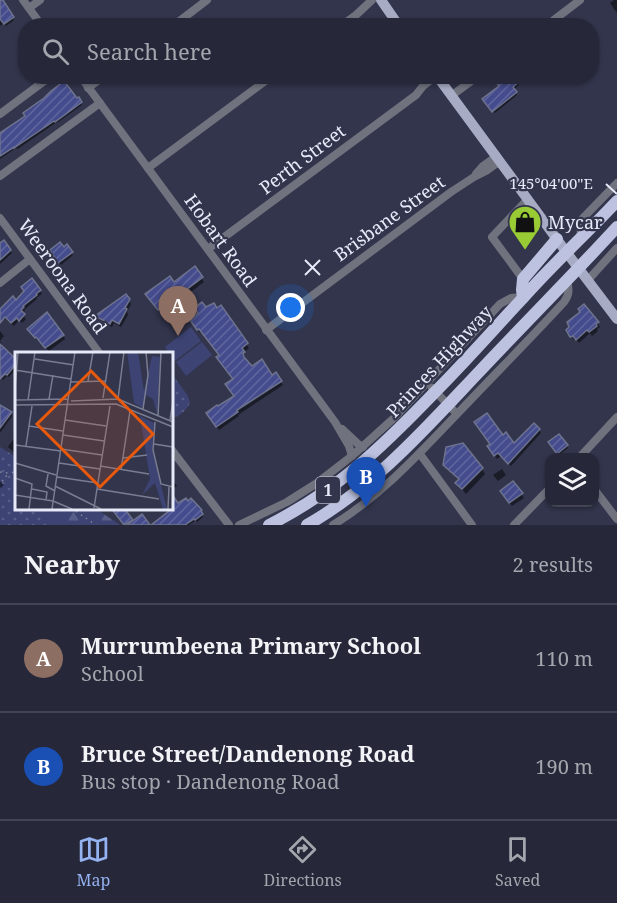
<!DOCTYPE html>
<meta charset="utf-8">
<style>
:root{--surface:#262839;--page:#2e3041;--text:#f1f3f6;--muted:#a4a6ae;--line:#424453;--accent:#95b2f1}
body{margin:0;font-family:"Noto Serif",serif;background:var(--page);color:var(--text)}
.controls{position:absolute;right:18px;bottom:18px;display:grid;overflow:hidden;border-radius:12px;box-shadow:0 2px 4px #0004}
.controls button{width:54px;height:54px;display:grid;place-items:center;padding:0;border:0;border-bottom:2px solid var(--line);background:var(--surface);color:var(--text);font:30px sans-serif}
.you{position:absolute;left:291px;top:308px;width:21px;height:21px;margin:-15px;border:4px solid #fff;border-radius:50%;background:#1a73e8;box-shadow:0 0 0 9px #1a73e833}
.badge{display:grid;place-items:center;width:39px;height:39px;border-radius:50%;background:var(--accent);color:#fff;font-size:20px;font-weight:700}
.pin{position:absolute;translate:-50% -50px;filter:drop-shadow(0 2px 3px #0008)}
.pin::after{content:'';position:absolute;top:32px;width:21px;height:18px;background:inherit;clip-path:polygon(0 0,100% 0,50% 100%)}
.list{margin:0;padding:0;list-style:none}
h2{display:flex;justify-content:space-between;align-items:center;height:78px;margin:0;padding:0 24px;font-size:26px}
h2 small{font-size:20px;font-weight:400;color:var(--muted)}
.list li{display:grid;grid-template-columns:39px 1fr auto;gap:18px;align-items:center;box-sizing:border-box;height:108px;padding:0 24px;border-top:2px solid var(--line)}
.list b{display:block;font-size:22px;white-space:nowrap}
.list p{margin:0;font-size:20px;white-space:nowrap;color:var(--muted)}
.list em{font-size:20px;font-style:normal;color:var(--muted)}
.icon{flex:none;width:33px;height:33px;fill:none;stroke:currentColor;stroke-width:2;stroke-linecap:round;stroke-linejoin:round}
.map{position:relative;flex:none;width:617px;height:525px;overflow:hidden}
.search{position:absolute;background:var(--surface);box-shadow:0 2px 4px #0004;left:18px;right:18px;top:18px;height:66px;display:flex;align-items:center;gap:15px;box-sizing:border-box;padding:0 21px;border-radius:24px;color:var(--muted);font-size:22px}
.sheet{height:294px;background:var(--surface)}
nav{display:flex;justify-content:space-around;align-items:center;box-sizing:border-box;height:84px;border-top:2px solid var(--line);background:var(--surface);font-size:16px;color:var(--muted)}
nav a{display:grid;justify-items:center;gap:3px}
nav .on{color:var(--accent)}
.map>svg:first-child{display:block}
.green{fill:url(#green-dots)}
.forest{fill:url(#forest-firs)}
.pitch{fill:#3d4373}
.shadow{fill:#0007}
.building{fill:url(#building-hatch);stroke:#6e738d;stroke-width:1.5}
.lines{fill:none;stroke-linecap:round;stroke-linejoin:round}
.path{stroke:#85889b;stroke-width:1.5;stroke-dasharray:1.5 4.5;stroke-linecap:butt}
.minor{stroke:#70727e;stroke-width:8}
.major{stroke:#a7abc3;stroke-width:10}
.highway{stroke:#bcc2df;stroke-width:12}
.ticks{fill:none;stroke:#e7eaf8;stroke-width:2}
.labels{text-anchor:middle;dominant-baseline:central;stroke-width:4.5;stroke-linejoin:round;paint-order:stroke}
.shield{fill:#32354c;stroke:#b1b4c4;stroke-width:1.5}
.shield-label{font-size:16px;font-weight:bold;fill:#e7eaf8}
.street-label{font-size:18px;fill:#e7eaf8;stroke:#32354c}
.poi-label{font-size:18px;fill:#e7eaf8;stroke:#32354c;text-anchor:start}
.inset-road{fill:none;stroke:#7a7d91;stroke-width:1.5}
.view{fill:#e8590c;fill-opacity:0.15;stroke:#e8590c;stroke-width:3}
.inset-edge{fill:none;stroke:#e7eaf8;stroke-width:3}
.ticks-label{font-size:15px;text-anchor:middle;fill:#e7eaf8;stroke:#32354c;stroke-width:4.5;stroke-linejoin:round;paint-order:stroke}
</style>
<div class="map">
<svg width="617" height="525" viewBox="0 0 617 525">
<defs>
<pattern id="green-dots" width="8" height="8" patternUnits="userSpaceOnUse" patternTransform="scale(1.5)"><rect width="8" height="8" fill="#3d4373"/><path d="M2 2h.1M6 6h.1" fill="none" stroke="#595e88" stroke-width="1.8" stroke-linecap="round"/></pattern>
<pattern id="forest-firs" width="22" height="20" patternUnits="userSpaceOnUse" patternTransform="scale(1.5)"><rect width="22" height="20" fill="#3d4373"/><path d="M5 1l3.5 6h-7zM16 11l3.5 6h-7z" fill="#595e88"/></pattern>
<pattern id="building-hatch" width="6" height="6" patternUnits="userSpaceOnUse" patternTransform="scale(1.5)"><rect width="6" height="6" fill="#454c8d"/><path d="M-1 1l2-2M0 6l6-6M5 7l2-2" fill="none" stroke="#60669e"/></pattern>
</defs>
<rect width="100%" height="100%" fill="#32354c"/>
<g class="green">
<path d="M171,373L188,396L190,403C187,410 179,417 171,418Z"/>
<path d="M0,447L16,457V508L96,509L120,525H0Z"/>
</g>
<path class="forest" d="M38,509H96L120,525H50V521Z"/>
<g class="pitch">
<path d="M191,327L201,341L175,361L165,347Z"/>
<path d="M202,342L212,355L186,376L176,362Z"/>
</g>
<g class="shadow">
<path d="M614,0H617V13L610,3Z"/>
<path d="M3,3L14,20L6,26L4,23L0,26V4Z"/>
<path d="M592,57L596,64L592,68Z"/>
<path d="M512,76L519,85L513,90L517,95L495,113L484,99Z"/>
<path d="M530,76H539L540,79L536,82Z"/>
<path d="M78,99L82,105L57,123V122L19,148L17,149L16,148L0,159V135L27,116Z"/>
<path d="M4,242L12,253L0,264V245Z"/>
<path d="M67,247L73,255L61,265L51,251L64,249Z"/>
<path d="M195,268L204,282L183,298L189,307L172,320L165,310L161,313L150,298L173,284Z"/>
<path d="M40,291L42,294L36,298L37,299L24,310L25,311L22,314L26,319L22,323L19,320L14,326L1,316L0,311Z"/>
<path d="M126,296L131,304L127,312L128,315L121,327L114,323L112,327L99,319L97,316Z"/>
<path d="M584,306L600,327L597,329L598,331L592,336L590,333L579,343L576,339L574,340L567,330L582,313Z"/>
<path d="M221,307L249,348L243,353L245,356L244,358L251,368L272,377L275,374L283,385L238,415L239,416L219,430L210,417L235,396L234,379L220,356L202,331L200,333L194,324L205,309L217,310Z"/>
<path d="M0,331L4,336L0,341Z"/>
<path d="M31,333L63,335L65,339L49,351L39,340L38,341Z"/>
<path d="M0,341L2,345L0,347L16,361V368L9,377L7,376L3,380L1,378L0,380Z"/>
<path d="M0,406L11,413L12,416L0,433Z"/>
<path d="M539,430L541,433L511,466L501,456L497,459L489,446L502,437L513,445Z"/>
<path d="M559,436L568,448L559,455L550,442Z"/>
<path d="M15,437L16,438V454L8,447Z"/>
<path d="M445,464L482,469L485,474L466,494L457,483L460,480L448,470Z"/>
<path d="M502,469L506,475L498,481L493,475Z"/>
<path d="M171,478L177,486L171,490Z"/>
<path d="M0,481L4,485L1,488L0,487Z"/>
<path d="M513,483L524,498L512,506L504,495Z"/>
<path d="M171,496L178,505L187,503L191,500L201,511L203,517L197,522L196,520L189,525H154L171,512Z"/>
</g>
<g class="building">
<path d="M0,0H3L14,17L4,24L0,19Z"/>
<path d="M503,76H514L519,82L513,87L517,92L492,112L482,99L499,86L496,82Z"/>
<path d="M64,81L77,98L79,97L82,102L55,122L54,121L17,146L14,148V147L0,156V133L25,116L23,113L44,98L51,91Z"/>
<path d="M4,240L11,250L0,260V243Z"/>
<path d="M60,242L64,247L67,244L73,252L58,263L50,250Z"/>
<path d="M195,266L203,277L182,293L188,302L169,317L162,307L158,310L145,294L170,276L174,282Z"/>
<path d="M32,278L41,290L36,294L37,295L23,306L24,307L21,310L25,314L19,321L17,318L11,323L5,317L0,323V309L13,296L16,300L24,291L21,287Z"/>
<path d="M126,294L130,299L125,308L127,309L119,324L112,320L110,324L95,316Z"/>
<path d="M202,302L206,307L214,303L217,308L221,305L248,343L242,348L245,352L243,353L244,357L252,366L262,359L272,375L276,372L282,381L237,410L238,412L216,427L206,413L217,405L218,406L234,396L225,384L233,379L216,357L219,355L199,329L197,330L190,320L198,313L194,308Z"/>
<path d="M584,304L599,322L596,324L597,326L589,332L587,330L576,340L573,336L570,337L566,330L569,327L567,322L580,312L578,309Z"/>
<path d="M47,312L64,335L45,348L36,337L35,338L27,329Z"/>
<path d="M0,344L16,359V364L7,375L5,374L0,379Z"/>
<path d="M0,405L12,412L0,428Z"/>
<path d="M487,413L503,435L506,432L514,443L534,423L540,429L508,464L498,453L494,456L487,446L490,444L474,422Z"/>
<path d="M559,434L568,445L557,454L548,442Z"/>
<path d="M463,443L483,468L462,489L455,483L459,479L443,465L446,447Z"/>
<path d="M513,481L523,493L509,503L500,491Z"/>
<path d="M171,493L178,503L186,498L188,501L191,498L202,510L201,511L203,514L195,520L194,519L185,525H151L169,511L167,508H171Z"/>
<path d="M111,508H124L133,520L124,525Z"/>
<path d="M142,514L150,525H127Z"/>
</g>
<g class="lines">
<g class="path">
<path d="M0,472L7,473L16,472"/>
<path d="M2,481L5,479L7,474"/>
<path d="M71,508L96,525"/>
</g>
<g class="minor">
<path d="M23,0L42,26"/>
<path d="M29,8L40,0"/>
<path d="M173,26L207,0"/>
<path d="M341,26L356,15L372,0"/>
<path d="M546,26L580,0"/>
<path d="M80,76L335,422L349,446L352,456"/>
<path d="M88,88L104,76"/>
<path d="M451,96L478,76"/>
<path d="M0,114L51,76"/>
<path d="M148,168L272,76"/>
<path d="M476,174L483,166L497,156"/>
<path d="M0,176L100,103"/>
<path d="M0,218L100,354"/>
<path d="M580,239L582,219L617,183"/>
<path d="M208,249L416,95L423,86L436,76"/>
<path d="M523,279L492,237L528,199"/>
<path d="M588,280L617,248"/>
<path d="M0,283L30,259"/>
<path d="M266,330L451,192L474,177L486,171L500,161"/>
<path d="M432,388L457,414"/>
<path d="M342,429L358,444L363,447"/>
<path d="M171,449L229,525"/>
<path d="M420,454L472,525"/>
<path d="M579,458L617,417"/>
<path d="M594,489L617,519"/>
<path d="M239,525L287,502L317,483L352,456L394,418L500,304L511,298L523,297"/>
<path d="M333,525C382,495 420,453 459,412C494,375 530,339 564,302C570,294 569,289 567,280"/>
<path d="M514,525L550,488"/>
</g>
<g class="major">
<path d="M381,0L399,26"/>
<path d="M437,76L567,253L617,319"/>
</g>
<g class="highway">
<path d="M523,297L522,290L523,279L557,239"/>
<path d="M269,525C338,490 382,447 435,392C465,362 493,330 522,299C552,265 586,234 617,201"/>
<path d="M307,525C374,487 425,429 478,373C524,324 571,277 617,227"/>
</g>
</g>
<path class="ticks" d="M606,184L617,194M305,260L320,275M305,275L320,260"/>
<defs>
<g id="shop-pin" transform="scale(1.725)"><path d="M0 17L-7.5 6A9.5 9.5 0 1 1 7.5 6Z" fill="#99cb35" stroke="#32354c"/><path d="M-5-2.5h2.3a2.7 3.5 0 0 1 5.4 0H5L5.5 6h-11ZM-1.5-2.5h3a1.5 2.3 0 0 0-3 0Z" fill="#111"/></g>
</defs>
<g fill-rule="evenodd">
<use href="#shop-pin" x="525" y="222"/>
</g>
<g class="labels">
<rect class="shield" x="316" y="477" width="24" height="26" rx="4.5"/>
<g class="shield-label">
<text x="328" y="490">1</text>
</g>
<g class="street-label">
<text transform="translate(302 159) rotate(-37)">Perth Street</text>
<text transform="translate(389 218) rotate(-36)">Brisbane Street</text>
<text transform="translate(221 240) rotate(54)">Hobart Road</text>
<text transform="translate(63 276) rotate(54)">Weeroona Road</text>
<text transform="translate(439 361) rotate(-47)">Princes Highway</text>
</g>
<g class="poi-label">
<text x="548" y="222">Mycar</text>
</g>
</g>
<g transform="translate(15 352)">
<rect width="158" height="158" fill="#32354c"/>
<path d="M112,0H123L129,39L137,4L145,5L142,62L138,47L131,43L128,56L119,51ZM125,64L139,71L137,97L152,157H148L140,131L127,143L135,127Z" fill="#3d4373"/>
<path class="inset-road" d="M20,7L59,13M0,18L56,27M73,29L78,0M56,30L91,29M0,37L3,0M88,46L95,0M34,47L38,23M103,47L109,0M0,48L53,47M13,48L20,0M56,49L103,47L158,70M0,53L101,52L158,75M128,57L133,23L131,0M143,64L146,0M50,68L91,74M155,68L158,49M140,70L138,98L146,132L158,135M14,74L48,79M48,83L89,89M139,92L158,95M0,93L46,99M11,94L17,54M46,97L87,103M108,106L132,103M0,111L41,123M44,111L85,117M85,114L134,122M106,118L115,59M33,122L31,134L40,139M42,125L83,131M0,126L17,132L14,157M40,134L86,157M17,137L32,140L31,148M82,137L144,147M0,143L38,149M38,149L57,157M79,156L95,54M37,157L60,0M153,157L154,135"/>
<path class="view" d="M76,19L138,82L85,135L22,72Z"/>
<rect width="158" height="158" class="inset-edge"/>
</g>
<g class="ticks-label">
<text x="551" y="189">145°04'00"E</text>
</g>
</svg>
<div class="controls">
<button><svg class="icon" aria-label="layers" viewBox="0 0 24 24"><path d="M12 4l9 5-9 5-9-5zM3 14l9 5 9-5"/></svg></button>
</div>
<div class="you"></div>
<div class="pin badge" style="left:178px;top:336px;background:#8d6e63">A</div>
<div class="pin badge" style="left:366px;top:507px;background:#1a4fb4">B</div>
<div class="search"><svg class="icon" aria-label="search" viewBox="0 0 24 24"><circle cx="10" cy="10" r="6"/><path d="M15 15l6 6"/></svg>Search here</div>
</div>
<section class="sheet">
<h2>Nearby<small>2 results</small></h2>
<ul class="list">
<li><span class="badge" style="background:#8d6e63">A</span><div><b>Murrumbeena Primary School</b><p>School</p></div><em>110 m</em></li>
<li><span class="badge" style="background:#1a4fb4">B</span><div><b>Bruce Street/Dandenong Road</b><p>Bus stop · Dandenong Road</p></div><em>190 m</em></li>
</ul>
</section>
<nav>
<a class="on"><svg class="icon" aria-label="map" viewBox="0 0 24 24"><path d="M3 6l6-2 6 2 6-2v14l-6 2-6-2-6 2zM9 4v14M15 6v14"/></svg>Map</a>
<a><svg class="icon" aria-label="directions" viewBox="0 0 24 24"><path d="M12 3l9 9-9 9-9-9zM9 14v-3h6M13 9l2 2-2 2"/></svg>Directions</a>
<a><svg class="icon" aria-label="saved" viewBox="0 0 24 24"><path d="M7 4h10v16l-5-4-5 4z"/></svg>Saved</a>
</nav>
